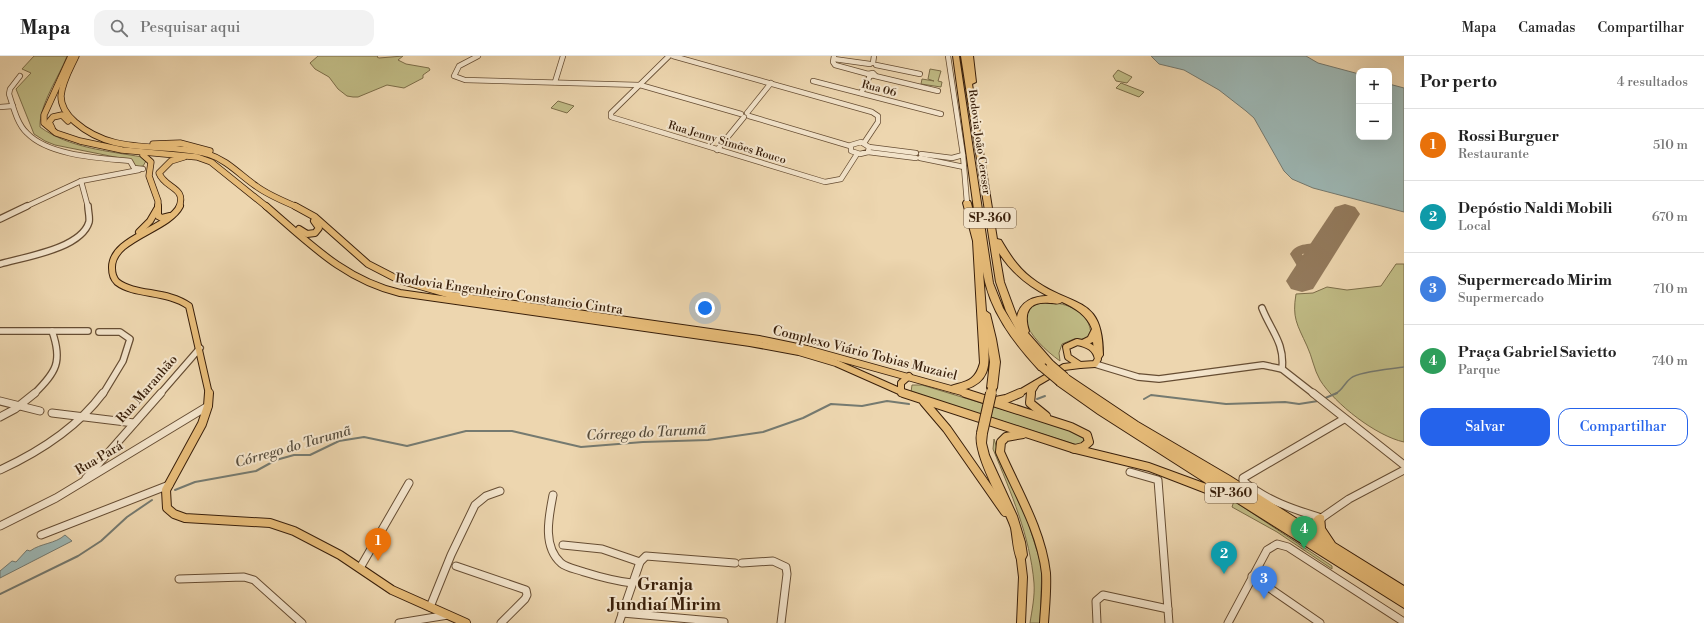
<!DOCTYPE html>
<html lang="pt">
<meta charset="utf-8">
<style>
:root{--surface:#fff;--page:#f2f2f2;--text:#222;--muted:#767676;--line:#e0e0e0;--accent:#2563eb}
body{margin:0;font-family:"Libre Bodoni",serif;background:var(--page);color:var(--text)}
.controls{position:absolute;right:12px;top:12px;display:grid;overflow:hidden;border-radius:8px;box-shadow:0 4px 16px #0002}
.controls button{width:36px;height:36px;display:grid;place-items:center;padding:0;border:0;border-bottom:1px solid var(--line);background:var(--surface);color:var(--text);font:20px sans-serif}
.you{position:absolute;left:705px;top:252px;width:14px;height:14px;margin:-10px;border:3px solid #fff;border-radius:50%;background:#1a73e8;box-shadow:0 0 0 6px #1a73e833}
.badge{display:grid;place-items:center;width:26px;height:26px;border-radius:50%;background:var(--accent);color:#fff;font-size:13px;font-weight:700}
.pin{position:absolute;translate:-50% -33px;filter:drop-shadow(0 1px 2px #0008)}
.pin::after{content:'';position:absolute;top:21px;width:14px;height:12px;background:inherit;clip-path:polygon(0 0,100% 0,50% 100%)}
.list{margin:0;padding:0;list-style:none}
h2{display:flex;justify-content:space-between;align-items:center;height:52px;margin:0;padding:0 16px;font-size:17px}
h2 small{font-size:13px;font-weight:400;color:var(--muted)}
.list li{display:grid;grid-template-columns:26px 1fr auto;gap:12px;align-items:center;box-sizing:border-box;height:72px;padding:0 16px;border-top:1px solid var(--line)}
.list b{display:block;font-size:15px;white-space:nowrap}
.list p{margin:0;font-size:13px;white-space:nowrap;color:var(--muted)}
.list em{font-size:13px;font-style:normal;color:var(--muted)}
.actions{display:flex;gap:8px;padding:12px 16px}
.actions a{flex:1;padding:9px 0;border:1px solid var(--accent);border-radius:12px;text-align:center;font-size:14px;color:var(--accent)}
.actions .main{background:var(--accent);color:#fff}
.icon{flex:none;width:22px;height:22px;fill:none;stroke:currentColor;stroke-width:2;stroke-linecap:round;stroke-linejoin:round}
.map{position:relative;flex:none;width:1404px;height:567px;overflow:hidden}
header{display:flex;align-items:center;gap:24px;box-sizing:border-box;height:56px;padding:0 20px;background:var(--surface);border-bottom:1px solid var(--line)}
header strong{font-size:19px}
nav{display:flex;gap:22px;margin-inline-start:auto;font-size:14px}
.search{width:280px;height:36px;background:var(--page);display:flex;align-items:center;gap:10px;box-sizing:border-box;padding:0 14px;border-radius:12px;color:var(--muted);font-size:15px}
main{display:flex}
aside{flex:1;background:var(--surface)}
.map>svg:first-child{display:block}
.green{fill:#c0bb85;stroke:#7c6d48}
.water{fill:#9db7b4;stroke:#757a70}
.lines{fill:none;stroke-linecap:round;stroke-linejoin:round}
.stream-far1{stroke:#757a70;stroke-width:1.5}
.stream{stroke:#757a70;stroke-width:2}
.taxiway{fill:#937a5c;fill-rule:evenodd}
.runway{fill:#937a5c;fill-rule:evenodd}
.minor-far2-casing{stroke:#664d33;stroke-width:6}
.minor-far1-casing{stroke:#664d33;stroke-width:8}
.minor-casing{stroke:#664d33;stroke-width:9}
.major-far2-casing{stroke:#391f0a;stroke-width:7}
.major-far1-casing{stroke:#391f0a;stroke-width:8}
.major-casing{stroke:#391f0a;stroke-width:10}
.highway-casing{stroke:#391f0a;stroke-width:2}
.minor-far2{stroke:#f3e4cb;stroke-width:4.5}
.minor-far1{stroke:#f3e4cb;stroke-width:5.5}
.minor{stroke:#f3e4cb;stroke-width:7}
.major-far2{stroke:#e6bb78;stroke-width:5.5}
.major-far1{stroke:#e6bb78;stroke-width:6}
.major{stroke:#e6bb78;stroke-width:8}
.highway{fill:#e6bb78;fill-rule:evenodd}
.highway-bridge-far1-casing{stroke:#391f0a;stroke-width:10;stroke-linecap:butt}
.highway-bridge-casing{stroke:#391f0a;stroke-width:12;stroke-linecap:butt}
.highway-bridge-far1{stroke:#e6bb78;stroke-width:8}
.highway-bridge{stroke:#e6bb78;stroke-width:10}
.labels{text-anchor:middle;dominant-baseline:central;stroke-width:4;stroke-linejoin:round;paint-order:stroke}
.far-street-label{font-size:11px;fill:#391f0a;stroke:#f3e4cb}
.shield{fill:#f3e4cb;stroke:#715a44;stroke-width:1}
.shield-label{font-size:12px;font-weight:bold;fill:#391f0a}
.street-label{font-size:13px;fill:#391f0a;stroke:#f3e4cb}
.water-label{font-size:14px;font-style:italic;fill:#574d3d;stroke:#f3e4cb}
.near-neighbourhood-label{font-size:17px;font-weight:bold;fill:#391f0a;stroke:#f3e4cb}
</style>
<header>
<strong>Mapa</strong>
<div class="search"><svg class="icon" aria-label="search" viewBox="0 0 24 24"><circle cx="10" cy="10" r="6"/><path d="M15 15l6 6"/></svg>Pesquisar aqui</div>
<nav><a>Mapa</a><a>Camadas</a><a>Compartilhar</a></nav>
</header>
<main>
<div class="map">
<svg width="1404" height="567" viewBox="0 0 1404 567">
<rect width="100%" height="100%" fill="#edd6af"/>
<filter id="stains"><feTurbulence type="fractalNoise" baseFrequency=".005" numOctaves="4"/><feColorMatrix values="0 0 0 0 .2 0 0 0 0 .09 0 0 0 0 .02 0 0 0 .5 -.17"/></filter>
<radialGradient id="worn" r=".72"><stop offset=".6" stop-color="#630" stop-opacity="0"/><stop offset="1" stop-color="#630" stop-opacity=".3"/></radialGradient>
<g class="green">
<path d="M34,0H67C59,21 39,49 40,71C69,92 108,95 142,101L146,105L143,110L137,111L130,104L55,89L45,85L34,78L16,33L31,17L22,13Z"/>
<path d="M318,0H378L377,1L379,2L403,0L398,4L406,8L429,12L430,14L423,19V22L404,32L387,29L358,41H353L347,40L338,33L329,21L315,13L310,7Z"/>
<path d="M930,13L941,15L938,25L942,26L941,31L921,28L922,23L934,25L928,23Z"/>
<path d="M1118,14L1132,21L1127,27L1116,25L1113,20Z"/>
<path d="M1121,27L1144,36L1139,41L1116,32Z"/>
<path d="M558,45L574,50L567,57L551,52Z"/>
<path d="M1396,208H1404V386C1376,380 1335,348 1320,324C1314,314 1312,300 1307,290C1297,268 1292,262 1296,238L1313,237L1327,231L1347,234L1381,230Z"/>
<path d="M1047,246C1067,247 1090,255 1091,279L1087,283H1074L1062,288L1059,297L1060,305C1045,294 1031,281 1024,263C1031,250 1032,248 1047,246Z"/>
<path d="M912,329H922L1077,376L1083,380L1084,387L1077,389L911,336Z"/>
<path d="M994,383L1000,402L1028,466L1042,511L1040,567H1030C1032,554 1035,540 1034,527C1030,480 1011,437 993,393Z"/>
<path d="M1234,445L1332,510V513L1277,476L1232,451Z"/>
</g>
<g class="water">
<path d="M1151,0H1306L1318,7L1359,18V81H1389V28L1404,32V156L1313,132L1292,123L1284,115L1254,62L1246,55L1219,34L1184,14L1159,8Z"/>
<path d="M65,479L72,485L0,522V515L12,505L16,506L27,494L30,495C41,487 55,488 65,479Z"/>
</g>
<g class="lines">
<path class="stream-far1" d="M1335,338C1343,334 1344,327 1351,322C1360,315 1392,313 1404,311"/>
<g class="stream">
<path d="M1037,343L1045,340"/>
<path d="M1144,343L1151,339L1226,348L1285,346L1299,348L1318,345"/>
<path d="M1323,343L1337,337"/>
<path d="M175,434L195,426L256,415L276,404L294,399H310L339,385L364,381L407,390L466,375H512L581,391L643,386L708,384L763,376L803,362L831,348L862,350L887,345L909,348"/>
<path d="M0,538L78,500L101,485L127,461L152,444"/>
</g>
<path class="taxiway" d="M1324,187L1328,188L1330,191L1328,194L1302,198L1313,217L1311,220H1303L1290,198C1297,186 1311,188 1324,187Z"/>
<path class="runway" d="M1345,148L1355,151L1360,158L1313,233L1302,236L1291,233L1286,225L1291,217L1335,151Z"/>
<g class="minor-far2-casing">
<g id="minor-far2">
<path d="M478,0L459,10L454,20L465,24L640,29L741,58"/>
<path d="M669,0L611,57V61L825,126L841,123L857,98"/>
<path d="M673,0L872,56L878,60V66L864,87"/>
<path d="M834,0L833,6L835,9L868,18"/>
<path d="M948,0L963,99L967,147"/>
<path d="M834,3L870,8"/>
<path d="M873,7L874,0"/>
<path d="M876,9L920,18"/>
<path d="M873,17L875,19L870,20L868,18Z"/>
<path d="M20,20L10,33L9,38C13,50 17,68 27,77C49,100 100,102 130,105L134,112L143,113"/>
<path d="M875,20L938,35"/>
<path d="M813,25L941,58"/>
<path d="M555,26L563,0"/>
<path d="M861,37L870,20"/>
<path d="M0,51L13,50"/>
<path d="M747,57L771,27"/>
<path d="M749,60L850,90"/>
<path d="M861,86L869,91L868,96L860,98L851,95V89Z"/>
<path d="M869,91L916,97"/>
<path d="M717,94L744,61"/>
<path d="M868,96L916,102"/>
<path d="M921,98L952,102L963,99"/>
<path d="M920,102L964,111"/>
<path d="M81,125L88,151"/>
<path d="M25,151L81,125L139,114"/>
</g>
</g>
<g class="minor-far1-casing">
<g id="minor-far1">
<path d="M0,163L27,150"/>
<path d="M0,208C24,201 81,193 89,166C90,161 88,155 88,150"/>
<path d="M1262,252C1271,275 1285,287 1282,313"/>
<path d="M0,275H88"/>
<path d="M99,276H120L130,283L123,305L103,338"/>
<path d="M1095,308L1138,321L1159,323L1263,309L1282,313L1314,338"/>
<path d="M34,338C56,316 63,306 52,275"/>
<path d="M160,338L200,292"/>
</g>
</g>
<g class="minor-casing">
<g id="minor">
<path d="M1313,337L1404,409"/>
<path d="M0,345L40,355"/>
<path d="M52,357L134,367"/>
<path d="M0,361L15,353L35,337"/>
<path d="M0,414C39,396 77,372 103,337"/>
<path d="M1130,416L1158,424L1169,567"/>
<path d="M86,422L161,337"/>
<path d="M553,439C549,460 542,490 561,507C567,512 576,513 584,516C600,521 615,525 632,527"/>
<path d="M1322,462C1295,454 1265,444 1243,425V422L1344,363"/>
<path d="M1320,463L1349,443L1404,414"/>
<path d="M0,470L56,442L208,350"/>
<path d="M41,479L169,429"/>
<path d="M563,489L602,493L640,506"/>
<path d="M742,507L773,505L786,511L787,518L781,567"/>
<path d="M456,510L526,534L527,539L525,543L501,567"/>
<path d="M360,512L409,427"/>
<path d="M1252,520L1320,567"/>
<path d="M179,523L244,521L254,524L302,567"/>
<path d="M430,551L451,499L475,449L486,440L500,435"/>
<path d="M622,557L724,566"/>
<path d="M399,567L448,559"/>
<path d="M619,567L640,506L646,500L735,507"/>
<path d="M1097,567L1096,545L1103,539L1168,553"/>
<path d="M1228,567L1267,494L1277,488L1288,491L1404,566"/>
</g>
</g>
<g class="major-far2-casing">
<g id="major-far2">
<path d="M71,0L44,59V67L56,77L80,85L122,94L197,101L211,106L267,151"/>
<path d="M76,0C70,13 62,26 61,40C61,51 67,59 75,66C115,101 161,85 208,98C227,104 240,119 256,130C268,139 283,145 297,151"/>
<path d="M52,72L49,66L53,61L62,59L68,65"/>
<path d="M153,88L180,87L210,95"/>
<path d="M143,99L151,106L149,120L158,145V151"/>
<path d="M179,151C187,131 165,133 159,117L171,105L184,101"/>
</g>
</g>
<g class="major-far1-casing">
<g id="major-far1">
<path d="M158,150V160L162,162L170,160"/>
<path d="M180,150C168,174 111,182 112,212C112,218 113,222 117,226C135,240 167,234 189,250L209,338"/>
<path d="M266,150C308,186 344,224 400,237L750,287L799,296L836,307L906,338"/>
<path d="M295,150L315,161L368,208L399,224L451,239L759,283L807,293L969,338"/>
<path d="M299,173L307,178L315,177L319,172L314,165"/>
<path d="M139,176L150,165L157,153"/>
<path d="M1077,286C1088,288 1096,292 1098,303L1095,308L1080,309L1068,301L1066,291Z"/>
<path d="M901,337V327L909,320"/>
<path d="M1018,338L1064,311L1080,309"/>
<path d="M1030,338L1036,328"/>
</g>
</g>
<g class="major-casing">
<g id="major">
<path d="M209,337L208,350L202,368L166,434L167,452L174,458L185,462L270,467L294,475L340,499L392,534L466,567"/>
<path d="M903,337L1075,393L1083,391L1089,386L1087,379L1071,371L965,337"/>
<path d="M1031,337L1030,347L1046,360"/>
<path d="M996,345L1006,343L1020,337"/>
<path d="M924,346L947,373L1005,456"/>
<path d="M1023,378L1006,381L1001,386L1000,396C1017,435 1041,474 1046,517C1047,534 1045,551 1044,567"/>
<path d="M1020,496L1023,521L1021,567"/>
</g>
</g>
<g class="highway-casing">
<g id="highway">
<path d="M953,0H959L993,227L1003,252L1016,273L1006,255L996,226L961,0H973L976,26L972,28L997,183L1001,184C1011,201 1020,215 1037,226C1075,252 1103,240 1103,299L1101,302H1095L1093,286L1083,290L1080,289L1078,287L1080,285L1088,281L1092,273C1087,259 1075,252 1062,246C1058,249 1055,247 1050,247C1029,245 1023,256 1029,275L1028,277L1056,309L1054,312L1051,313L1046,309L1047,311L1045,314H1039C1013,286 989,254 983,216L986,255L990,258L996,283L1000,306L997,332L995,335H989L987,332L990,306L988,291C990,311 988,326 966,333C961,335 956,337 951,336L949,333L951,330C967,325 975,325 980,307L973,185L963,147L964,145H970L971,147L976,168ZM999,197C1012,217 1028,230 1048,240C1034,240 1020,245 1017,261L1004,226Z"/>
<path d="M1065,317L1138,366L1230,420L1299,464L1310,466L1316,460L1320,458L1324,460L1325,472L1335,487L1404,530V552L1228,441L1224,444L1149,415L1071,396L1070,393L1071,390L1075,389L1149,407L1209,429L1098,358L1057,329L1055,326L1057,323H1061L1062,318Z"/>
<path d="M982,373L986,374L987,377L986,387L989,399L1017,460L1025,486L1027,499L1025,503L1021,504L1017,503C1013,494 1013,482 1011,472C1004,450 969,394 978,374Z"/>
</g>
</g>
<use href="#minor-far2" class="minor-far2"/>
<use href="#minor-far1" class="minor-far1"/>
<use href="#minor" class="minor"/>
<use href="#major-far2" class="major-far2"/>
<use href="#major-far1" class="major-far1"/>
<use href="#major" class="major"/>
<use href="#highway" class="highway"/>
<g class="highway-bridge-far1-casing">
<g id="highway-bridge-far1">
<path d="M1051,309L1065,321"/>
<path d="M1042,311L1060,326"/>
<path d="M991,338L992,332"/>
</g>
</g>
<g class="highway-bridge-casing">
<path id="highway-bridge" d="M982,377L991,337"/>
</g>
<use href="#highway-bridge-far1" class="highway-bridge-far1"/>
<use href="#highway-bridge" class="highway-bridge"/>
</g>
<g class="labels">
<g class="far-street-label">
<text transform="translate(879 33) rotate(15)">Rua 06</text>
<text transform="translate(979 86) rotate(82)">Rodovia João Cereser</text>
<text transform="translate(727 87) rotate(17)">Rua Jenny Simões Rouco</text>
</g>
<g class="shield">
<rect x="964" y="152" width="52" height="20" rx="3"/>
<rect x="1205" y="427" width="52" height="20" rx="3"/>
</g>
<g class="shield-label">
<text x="990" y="162">SP-360</text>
<text x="1231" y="437">SP-360</text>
</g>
<g class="street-label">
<text transform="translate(509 238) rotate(8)">Rodovia Engenheiro Constancio Cintra</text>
<text transform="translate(865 297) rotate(14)">Complexo Viário Tobias Muzaiel</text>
<text transform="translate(147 333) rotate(-49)">Rua Maranhão</text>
<text transform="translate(99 402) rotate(-31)">Rua Pará</text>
</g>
<g class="water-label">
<text transform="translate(646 377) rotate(-3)">Córrego do Tarumã</text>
<text transform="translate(293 391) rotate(-16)">Córrego do Tarumã</text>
</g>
<g class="near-neighbourhood-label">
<text x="665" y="529">Granja<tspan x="665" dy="20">Jundiaí Mirim</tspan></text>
</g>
</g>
<rect width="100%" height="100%" filter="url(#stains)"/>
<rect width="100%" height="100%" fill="url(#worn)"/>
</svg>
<div class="controls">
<button>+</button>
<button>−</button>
</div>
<div class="you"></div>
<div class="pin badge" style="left:378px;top:505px;background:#e8710a">1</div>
<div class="pin badge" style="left:1224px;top:518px;background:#0f9aa8">2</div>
<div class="pin badge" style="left:1264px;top:543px;background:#3f7fe0">3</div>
<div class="pin badge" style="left:1304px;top:493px;background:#2e9e5b">4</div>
</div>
<aside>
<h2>Por perto<small>4 resultados</small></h2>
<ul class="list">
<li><span class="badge" style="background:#e8710a">1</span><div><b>Rossi Burguer</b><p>Restaurante</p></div><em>510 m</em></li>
<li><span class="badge" style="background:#0f9aa8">2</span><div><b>Depóstio Naldi Mobili</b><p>Local</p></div><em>670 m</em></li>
<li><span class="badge" style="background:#3f7fe0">3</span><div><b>Supermercado Mirim</b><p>Supermercado</p></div><em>710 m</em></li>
<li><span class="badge" style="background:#2e9e5b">4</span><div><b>Praça Gabriel Savietto</b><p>Parque</p></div><em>740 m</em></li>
</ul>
<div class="actions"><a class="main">Salvar</a><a>Compartilhar</a></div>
</aside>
</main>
